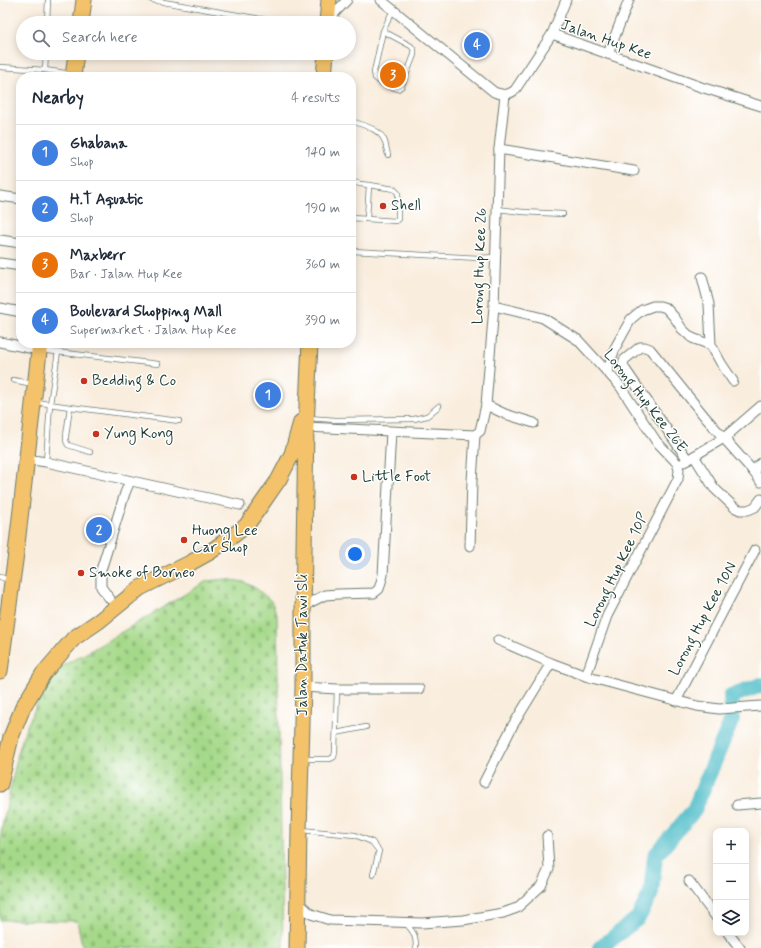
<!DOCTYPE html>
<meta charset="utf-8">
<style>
:root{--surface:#fff;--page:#f6f6f7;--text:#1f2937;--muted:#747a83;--line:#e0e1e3;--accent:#c8321e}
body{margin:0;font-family:Mynerve,sans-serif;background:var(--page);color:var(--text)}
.controls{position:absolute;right:12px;bottom:12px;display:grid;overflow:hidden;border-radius:8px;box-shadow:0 2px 10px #0003}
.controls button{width:36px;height:36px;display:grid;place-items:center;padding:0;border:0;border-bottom:1px solid var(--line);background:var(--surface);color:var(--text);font:20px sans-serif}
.you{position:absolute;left:355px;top:554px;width:14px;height:14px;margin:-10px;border:3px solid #fff;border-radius:50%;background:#1a73e8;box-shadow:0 0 0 6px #1a73e833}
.badge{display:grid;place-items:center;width:26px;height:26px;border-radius:50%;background:var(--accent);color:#fff;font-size:13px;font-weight:700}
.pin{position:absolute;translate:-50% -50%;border:2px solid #fff;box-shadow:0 1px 4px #0006}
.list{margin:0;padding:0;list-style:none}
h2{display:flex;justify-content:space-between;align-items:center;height:52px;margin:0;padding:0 16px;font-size:17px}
h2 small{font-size:13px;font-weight:400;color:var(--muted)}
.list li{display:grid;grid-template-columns:26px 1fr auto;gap:12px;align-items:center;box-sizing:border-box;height:56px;padding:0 16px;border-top:1px solid var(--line)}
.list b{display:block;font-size:15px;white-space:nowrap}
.list p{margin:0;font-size:13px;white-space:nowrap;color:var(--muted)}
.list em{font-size:13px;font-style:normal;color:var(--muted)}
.icon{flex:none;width:22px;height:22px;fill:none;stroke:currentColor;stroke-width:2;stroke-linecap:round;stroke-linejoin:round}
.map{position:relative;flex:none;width:761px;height:948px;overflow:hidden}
.search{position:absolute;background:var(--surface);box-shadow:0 2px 10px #0003;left:16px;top:16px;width:340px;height:44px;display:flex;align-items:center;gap:10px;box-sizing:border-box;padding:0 14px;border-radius:22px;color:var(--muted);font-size:15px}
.panel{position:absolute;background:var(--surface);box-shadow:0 2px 10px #0003;left:16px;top:72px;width:340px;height:276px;border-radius:16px}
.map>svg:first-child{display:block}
.cemetery{fill:url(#cemetery-stones);stroke:#628b5e}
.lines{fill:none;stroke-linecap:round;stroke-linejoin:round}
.river{stroke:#4ebcc7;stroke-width:16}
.service-casing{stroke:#6b7b6f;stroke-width:6}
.minor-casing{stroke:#6b7b6f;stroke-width:11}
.trunk-casing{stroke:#6b7b6f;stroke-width:17}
.service{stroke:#fff;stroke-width:4.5}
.minor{stroke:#fff;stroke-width:9}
.trunk{stroke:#f3c26a;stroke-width:15}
.poi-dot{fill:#c8321e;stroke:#fff;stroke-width:1.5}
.labels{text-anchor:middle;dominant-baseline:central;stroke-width:3;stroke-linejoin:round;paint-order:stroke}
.street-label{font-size:15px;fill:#1f3d34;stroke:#fff}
.poi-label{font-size:15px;fill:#1f3d34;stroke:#fff;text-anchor:start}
</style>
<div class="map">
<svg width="761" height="948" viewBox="0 0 761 948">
<defs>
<pattern id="cemetery-stones" width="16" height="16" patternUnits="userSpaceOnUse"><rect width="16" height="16" fill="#a5d989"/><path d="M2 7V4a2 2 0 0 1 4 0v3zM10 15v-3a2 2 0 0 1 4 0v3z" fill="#8ebb77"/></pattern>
</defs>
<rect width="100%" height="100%" fill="#fff"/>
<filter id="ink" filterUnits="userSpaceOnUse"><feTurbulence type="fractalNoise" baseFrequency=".025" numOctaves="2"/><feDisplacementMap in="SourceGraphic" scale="8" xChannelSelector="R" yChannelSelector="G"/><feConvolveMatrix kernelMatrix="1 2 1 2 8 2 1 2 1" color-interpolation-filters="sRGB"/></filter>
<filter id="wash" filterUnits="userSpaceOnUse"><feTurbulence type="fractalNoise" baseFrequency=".012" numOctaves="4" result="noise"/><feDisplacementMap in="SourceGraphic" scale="16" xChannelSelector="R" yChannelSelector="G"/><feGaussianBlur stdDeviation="0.9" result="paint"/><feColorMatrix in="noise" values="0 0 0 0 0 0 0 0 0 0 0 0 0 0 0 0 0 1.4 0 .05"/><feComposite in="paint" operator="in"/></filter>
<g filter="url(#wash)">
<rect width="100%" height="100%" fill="#f9eddd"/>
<path class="cemetery" d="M225,579L244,582L257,589L271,601L277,614L283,948H83L77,921L0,920V837L18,753L26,728L43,691L51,678L64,665L90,651L207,581Z"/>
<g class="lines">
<path class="river" d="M600,948L638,918L651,893L655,856L694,810L732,719L731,696L761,685"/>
</g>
</g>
<g filter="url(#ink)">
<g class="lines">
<g class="service-casing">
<g id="service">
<path d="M152,0L283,23"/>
<path d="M47,23L48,0"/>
<path d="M383,31L411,46L414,50V55L403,83L402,86L398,89C390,87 381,84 375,78L374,72L383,31L393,10"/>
<path d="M0,67L45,70L72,74"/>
<path d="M45,70L46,53"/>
<path d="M351,121C363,125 381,129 385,142C386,146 387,151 388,155"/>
<path d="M351,181L360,184L369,185L367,219L351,218"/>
<path d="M497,209L523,212L563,214"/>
<path d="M367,219L396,221L398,219V193L394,189L369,185"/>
<path d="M352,251L479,258L495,257"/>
<path d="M40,350L158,364"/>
<path d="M13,380L33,384"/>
<path d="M35,402L70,407L66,436V441L68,445L90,452"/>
<path d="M70,407L179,421"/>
<path d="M308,418L336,420L414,419L427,416L439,406"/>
<path d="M46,462L50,404L58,352"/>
<path d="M0,577L10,580"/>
<path d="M336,733L366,727"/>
<path d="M304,759H330L334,757L335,752L337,689"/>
<path d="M301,830L355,835L372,842L379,851L373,875"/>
<path d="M406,924C414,932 416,936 416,948"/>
</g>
</g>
<g class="minor-casing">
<g id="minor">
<path d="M381,0L494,92C503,95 507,96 515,90L552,34L566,0"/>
<path d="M328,20L347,0"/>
<path d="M552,34L701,87L761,106"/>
<path d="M608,54L629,0"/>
<path d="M499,149L634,171"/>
<path d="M0,196L21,199"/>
<path d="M0,240L21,243"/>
<path d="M0,263L21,266"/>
<path d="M702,277L709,304L711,345"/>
<path d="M494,306L543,318L578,340L620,386L656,441L677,463L679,470L678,479L607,616L586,676L592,678L697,706L719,709L761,706"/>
<path d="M0,308L21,312"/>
<path d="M0,342L39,350"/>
<path d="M607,372L615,348L631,319L642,310L653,306H660L666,308L675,318L682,329L692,338L711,345L721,363L733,381"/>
<path d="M486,405L505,414L534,423"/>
<path d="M306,427L475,435"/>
<path d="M475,435L480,431L486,405L494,306L499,149L505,95"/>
<path d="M694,456L714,488L734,507L740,510H748L755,507L761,499"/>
<path d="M26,459L46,462L240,505"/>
<path d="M688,460L625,369L623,365L624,360L640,347H645L650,349L705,417L753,471L761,482"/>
<path d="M684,462L724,438L761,406"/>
<path d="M753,471L761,463"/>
<path d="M470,546L472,481L475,435"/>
<path d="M110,599L101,587V570L125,493L130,481"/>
<path d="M304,611L309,603L325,595L338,594L374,593L379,589L383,575L391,432"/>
<path d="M498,640L551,663"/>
<path d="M303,687L337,689H419"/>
<path d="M676,701L755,550"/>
<path d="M484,782L513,725L551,663L586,676"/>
<path d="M737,805L761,803"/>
<path d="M689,881L716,917"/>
<path d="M298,902L311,914L330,920L422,923L463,920L503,913L517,908L541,886L549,869L547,836"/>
<path d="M728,933L740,948"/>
</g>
</g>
<g class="trunk-casing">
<g id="trunk">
<path d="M81,23L84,0"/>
<path d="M327,23L329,0"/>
<path d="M73,77L76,53"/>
<path d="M324,77L326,53"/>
<path d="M0,671L16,553L40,343"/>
<path d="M0,784L11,737L23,707L43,674L74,638L99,621L140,588L190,563L210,552L231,537L246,526L261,505L279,479L292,454L301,422"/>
<path d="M297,948L299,830L303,687V613L306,427L310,343"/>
</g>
</g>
<use href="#service" class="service"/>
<use href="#minor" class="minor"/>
<use href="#trunk" class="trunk"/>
</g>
</g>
<g class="poi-dot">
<circle cx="383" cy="206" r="4"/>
<circle cx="84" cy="381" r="4"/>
<circle cx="96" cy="434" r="4"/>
<circle cx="354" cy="477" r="4"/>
<circle cx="184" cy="540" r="4"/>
<circle cx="81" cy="573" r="4"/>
</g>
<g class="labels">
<g class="street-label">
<text transform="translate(606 40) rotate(19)">Jalan Hup Kee</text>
<text transform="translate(480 266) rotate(-88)">Lorong Hup Kee 26</text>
<text transform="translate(645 401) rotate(52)">Lorong Hup Kee 26E</text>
<text transform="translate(617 570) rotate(-64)">Lorong Hup Kee 10P</text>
<text transform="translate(703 619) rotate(-62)">Lorong Hup Kee 10N</text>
<text transform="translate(303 645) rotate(-90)">Jalan Datuk Tawi Sli</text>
</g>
<g class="poi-label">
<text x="391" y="206">Shell</text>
<text x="92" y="381">Bedding &amp; Co</text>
<text x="104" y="434">Yung Kong</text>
<text x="362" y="477">Little Foot</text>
<text x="192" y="531">Huong Lee<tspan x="192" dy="17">Car Shop</tspan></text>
<text x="89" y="573">Smoke of Borneo</text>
</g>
</g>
</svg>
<div class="controls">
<button>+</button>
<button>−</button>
<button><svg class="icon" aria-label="layers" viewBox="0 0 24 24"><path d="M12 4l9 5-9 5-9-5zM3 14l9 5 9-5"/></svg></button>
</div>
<div class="you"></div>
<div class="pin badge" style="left:268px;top:395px;background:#3f7fe0">1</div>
<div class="pin badge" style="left:99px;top:530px;background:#3f7fe0">2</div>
<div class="pin badge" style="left:393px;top:75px;background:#e8710a">3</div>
<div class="pin badge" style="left:477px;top:45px;background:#3f7fe0">4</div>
<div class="search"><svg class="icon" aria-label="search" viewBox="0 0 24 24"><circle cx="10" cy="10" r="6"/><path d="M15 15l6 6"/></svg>Search here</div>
<section class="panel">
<h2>Nearby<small>4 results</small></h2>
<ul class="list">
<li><span class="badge" style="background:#3f7fe0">1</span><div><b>Ghabana</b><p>Shop</p></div><em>140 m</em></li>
<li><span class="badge" style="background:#3f7fe0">2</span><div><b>H.T Aquatic</b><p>Shop</p></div><em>190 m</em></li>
<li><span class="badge" style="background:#e8710a">3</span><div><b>Maxberr</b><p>Bar · Jalan Hup Kee</p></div><em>360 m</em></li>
<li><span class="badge" style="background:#3f7fe0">4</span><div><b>Boulevard Shopping Mall</b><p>Supermarket · Jalan Hup Kee</p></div><em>390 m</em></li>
</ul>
</section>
</div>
